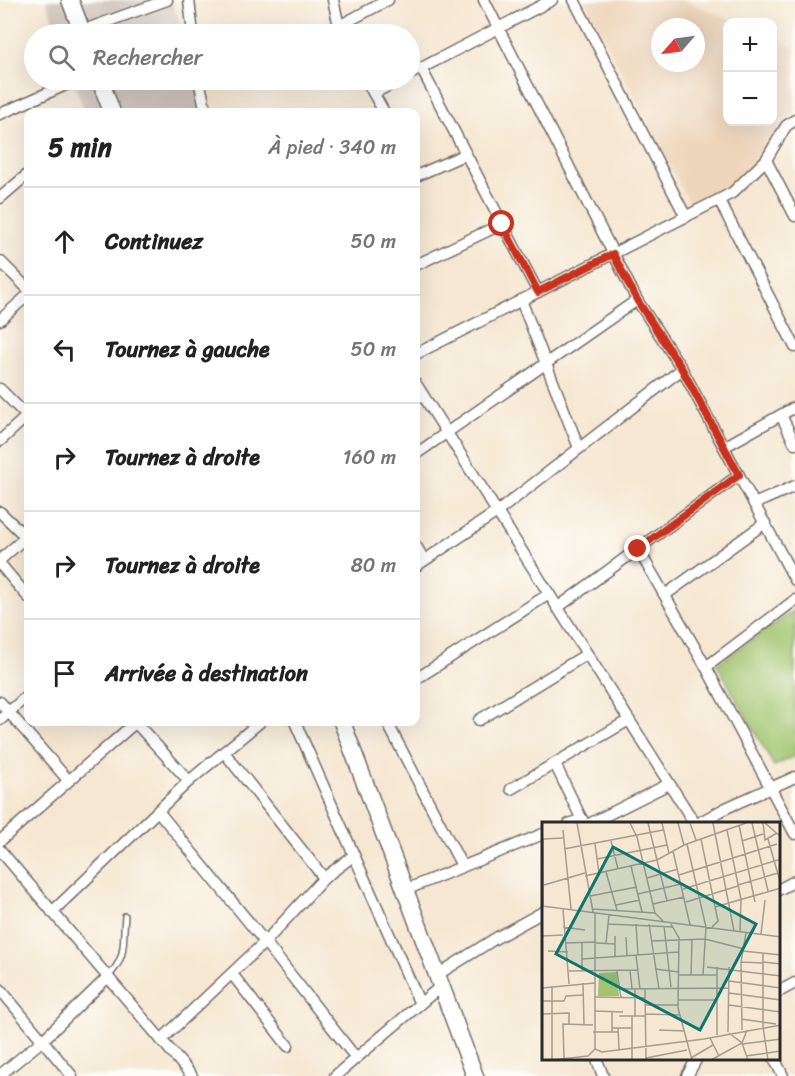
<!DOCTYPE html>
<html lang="fr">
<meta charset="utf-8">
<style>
:root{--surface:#fff;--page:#f6f6f6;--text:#222;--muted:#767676;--line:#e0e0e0}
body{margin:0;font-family:Sriracha,sans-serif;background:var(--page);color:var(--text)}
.controls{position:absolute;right:18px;top:18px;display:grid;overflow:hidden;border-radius:12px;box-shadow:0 6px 24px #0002}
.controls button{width:54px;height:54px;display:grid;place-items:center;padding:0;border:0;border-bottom:2px solid var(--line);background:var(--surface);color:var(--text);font:30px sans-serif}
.compass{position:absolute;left:651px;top:18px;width:54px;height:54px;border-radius:50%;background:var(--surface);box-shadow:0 6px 24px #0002;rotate:242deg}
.stop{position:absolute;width:18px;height:18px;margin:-14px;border:4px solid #c8321e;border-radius:50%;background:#fff}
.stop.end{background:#c8321e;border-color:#fff;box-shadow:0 2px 6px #0008}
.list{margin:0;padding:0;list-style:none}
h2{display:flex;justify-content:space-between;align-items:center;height:78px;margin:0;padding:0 24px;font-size:26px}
h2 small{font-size:20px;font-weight:400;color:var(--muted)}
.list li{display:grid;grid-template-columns:39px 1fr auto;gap:18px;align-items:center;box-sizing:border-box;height:108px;padding:0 24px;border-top:2px solid var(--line)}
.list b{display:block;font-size:22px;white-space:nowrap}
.list em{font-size:20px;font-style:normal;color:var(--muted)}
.icon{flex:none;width:33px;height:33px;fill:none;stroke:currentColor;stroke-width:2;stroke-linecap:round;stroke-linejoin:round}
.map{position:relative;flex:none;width:795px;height:1076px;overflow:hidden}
.search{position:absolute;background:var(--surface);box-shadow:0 6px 24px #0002;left:24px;top:24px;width:396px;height:66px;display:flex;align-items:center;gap:15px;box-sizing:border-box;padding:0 21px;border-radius:33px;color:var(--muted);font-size:22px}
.panel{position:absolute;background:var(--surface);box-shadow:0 6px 24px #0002;left:24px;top:108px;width:396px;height:618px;border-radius:12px}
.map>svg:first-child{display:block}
.built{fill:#eed6bb;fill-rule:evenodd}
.industrial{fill:#ccc2b9}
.green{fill:#a1c46e;stroke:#66784c;stroke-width:1.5}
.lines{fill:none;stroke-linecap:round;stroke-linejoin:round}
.service-casing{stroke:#726d65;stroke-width:8}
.minor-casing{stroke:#726d65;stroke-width:13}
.trunk-casing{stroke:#726d65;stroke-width:19}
.service{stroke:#fff;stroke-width:5}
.minor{stroke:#fff;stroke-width:10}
.trunk{stroke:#fff;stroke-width:16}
.route{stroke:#c8321e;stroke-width:8}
.inset-road{fill:none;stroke:#a49c8f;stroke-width:1.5}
.view{fill:#0f766e;fill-opacity:0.15;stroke:#0f766e;stroke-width:3}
.inset-edge{fill:none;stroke:#2b2b2b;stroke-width:3}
</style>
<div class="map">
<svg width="795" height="1076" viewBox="0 0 795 1076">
<rect width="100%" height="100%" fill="#fdfcf7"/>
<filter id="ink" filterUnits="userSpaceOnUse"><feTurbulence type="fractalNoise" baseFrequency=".0167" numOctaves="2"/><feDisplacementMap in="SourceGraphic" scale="12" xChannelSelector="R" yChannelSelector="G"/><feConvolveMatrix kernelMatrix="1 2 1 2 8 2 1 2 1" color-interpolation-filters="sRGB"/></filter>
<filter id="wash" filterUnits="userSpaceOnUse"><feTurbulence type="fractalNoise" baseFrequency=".008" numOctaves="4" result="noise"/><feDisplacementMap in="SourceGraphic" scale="24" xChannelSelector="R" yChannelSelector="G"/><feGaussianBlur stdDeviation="1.35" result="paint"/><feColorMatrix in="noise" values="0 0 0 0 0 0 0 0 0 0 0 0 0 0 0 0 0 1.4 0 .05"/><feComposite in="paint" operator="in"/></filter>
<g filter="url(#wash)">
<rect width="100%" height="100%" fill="#f5e7d1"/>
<path class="built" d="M584,0H684L736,22H728V122H772L773,39L795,48V113L783,120L776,135L735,182L691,206ZM660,27H696V63H660Z"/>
<g class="industrial">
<path d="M46,0H171L184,34H58Z"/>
<path d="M73,80H200L212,112H85Z"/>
</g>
<path class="green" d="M795,610V756L774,766L717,664Z"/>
</g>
<g filter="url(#ink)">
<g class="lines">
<g class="service-casing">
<path id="service" d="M108,977C128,955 122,944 125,916"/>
</g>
<g class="minor-casing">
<g id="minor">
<path d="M189,0L193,34"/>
<path d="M333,0L339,26L343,34"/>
<path d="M484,0L637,300L682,369L795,580"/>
<path d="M574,0L686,217"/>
<path d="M339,26L388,0"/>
<path d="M81,31L167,0"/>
<path d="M421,68L538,292"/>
<path d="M410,74L552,0"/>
<path d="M199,80L206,112"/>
<path d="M366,80L384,112"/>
<path d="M374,93L400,80"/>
<path d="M0,114L77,80"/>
<path d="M766,160L795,216"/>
<path d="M416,176L466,154"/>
<path d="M0,198L28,174"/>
<path d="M719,200L795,347"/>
<path d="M0,261L28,289"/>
<path d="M416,265L502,224"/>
<path d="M521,300L579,448"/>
<path d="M0,320L28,295"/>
<path d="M416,354L732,193L766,160L786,126L795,120"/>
<path d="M416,384L695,824"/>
<path d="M0,389L28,417"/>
<path d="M781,415L795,444"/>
<path d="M0,441L28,415"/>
<path d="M724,447L795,407"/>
<path d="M416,454L637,300"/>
<path d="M754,504L795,486"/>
<path d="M0,512L26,537"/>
<path d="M416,546L424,560"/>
<path d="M638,549L706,667L795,834"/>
<path d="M0,560L28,535"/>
<path d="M0,564L28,597"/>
<path d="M416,566L497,512L682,369"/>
<path d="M665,595L765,523"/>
<path d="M557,608L739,475"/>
<path d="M706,667L795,600"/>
<path d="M416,679L549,594"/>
<path d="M0,702L68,780"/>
<path d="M0,720L28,695"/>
<path d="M479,720L587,654"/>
<path d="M135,722L189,781"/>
<path d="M295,722L420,1004"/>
<path d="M387,722L462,866"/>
<path d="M224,752L324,878"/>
<path d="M555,764L584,824"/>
<path d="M511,789L629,720"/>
<path d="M158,811L265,942L356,1058"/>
<path d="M569,824L582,819"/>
<path d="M589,824L669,784"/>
<path d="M697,824L726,808L795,777"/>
<path d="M0,841L136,722"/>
<path d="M0,850L192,1076"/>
<path d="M405,890L543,834"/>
<path d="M778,890L795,881"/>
<path d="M52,912L189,781L260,722"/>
<path d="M232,974L288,1046"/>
<path d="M437,975L496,938L543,912"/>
<path d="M0,989L72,1076"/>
<path d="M778,992L795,983"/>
<path d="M161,1040L265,942L324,878L353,856"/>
<path d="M597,1060L603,1076"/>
<path d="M775,1060L783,1076"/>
<path d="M0,1075L43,1040L108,977"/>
<path d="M335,1076L441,986"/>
<path d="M687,1076L696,1060"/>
</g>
</g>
<g class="trunk-casing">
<g id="trunk">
<path d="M70,0L83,34"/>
<path d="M100,80L112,112"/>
<path d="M342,722L475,1076"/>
</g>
</g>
<use href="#service" class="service"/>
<use href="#minor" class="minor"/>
<use href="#trunk" class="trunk"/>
</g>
</g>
<g class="lines" filter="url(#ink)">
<path class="route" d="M502,224L538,292L613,254L637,300L682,369L739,475L638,549"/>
</g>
<g transform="translate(542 822)">
<rect width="238" height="238" fill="#f5e7d1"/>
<path d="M75,150L77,174H56L57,151Z" fill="#a1c46e"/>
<path class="inset-road" d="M35,1L51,90M88,1L95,15L113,91M106,1L125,79M120,1L127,31M136,1L142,23M148,1L154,18M171,1L192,109M210,1L226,69M221,1L223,18L235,11M223,1L239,15M197,3L213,80M21,8L29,87M185,8L199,77L198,110M1,17V84M1,17L21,16M159,17L176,99L170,105M226,17L239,63M69,19L76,47M200,19L221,12M53,22L57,51M145,22L164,105L161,153M22,27L121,8M131,29L148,103M55,37L125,23M89,44L100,90M64,50L75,88M137,53L235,22M43,54L115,38L142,23L204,1M105,56L136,47M2,63L43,51M196,63L236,51M141,67L239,37M96,72L139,62M48,74L95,65M144,80L196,64M111,82L142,75M74,83L98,78M0,84L239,115M173,85L239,66M21,87L27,162M50,87L113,91L121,99M53,91V227L60,230L162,217L239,203M66,102L131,105M94,102L96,133M107,102L117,167M129,102L137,116L136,186L150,238M122,104L129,165M21,105L43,108M219,112L223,78M0,114L21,113M73,114V135M84,115L85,134M109,119L163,117L202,127M40,120V149M24,121L54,120M54,121L73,122M64,121L67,93M6,129L26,130M201,129L239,133M221,131V205L226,238M94,133L98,167M40,137L137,130M199,140L221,141M221,140L239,142M165,145L239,154M113,147L137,150M88,148L90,167M27,149L96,148M75,149L79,176M137,153H175M149,153L150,117M187,159L239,166M41,161L42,203M10,164V238M0,166L53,161M78,167L187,166M103,167L104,238M187,171L239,178M52,175L103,176M137,178H175M0,179H22L24,174L41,173M103,183H136M187,183L239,190M52,189L81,190M0,192L27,191V202M104,192L138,193M77,194H104M90,194V238M93,194V167M199,197L234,202M70,206H90M76,206L77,227M117,208L143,209M200,208L199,140L204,111M51,210H76M70,210V189M186,210L187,145M187,211L200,221L206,238M175,213V145M168,216L177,234M200,222L239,217M204,234L239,229M22,236L21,202L51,203M104,236L145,228M149,236L171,223M10,238L46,234L53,227M169,238L200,221L205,208"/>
<path class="view" d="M71,25L214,102L158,208L14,132Z"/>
<rect width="238" height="238" class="inset-edge"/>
</g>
</svg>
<div class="controls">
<button>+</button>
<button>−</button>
</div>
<svg class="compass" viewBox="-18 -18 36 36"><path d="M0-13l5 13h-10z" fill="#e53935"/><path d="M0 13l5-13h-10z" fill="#767676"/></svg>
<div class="stop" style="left:502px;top:224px"></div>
<div class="stop end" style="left:638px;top:549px"></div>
<div class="search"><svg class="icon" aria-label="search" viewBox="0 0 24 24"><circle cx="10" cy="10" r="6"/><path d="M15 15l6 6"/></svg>Rechercher</div>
<section class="panel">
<h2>5 min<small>À pied · 340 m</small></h2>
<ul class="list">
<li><svg class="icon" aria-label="ahead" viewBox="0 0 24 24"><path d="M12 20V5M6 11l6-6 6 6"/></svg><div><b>Continuez</b></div><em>50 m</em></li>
<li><svg class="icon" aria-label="left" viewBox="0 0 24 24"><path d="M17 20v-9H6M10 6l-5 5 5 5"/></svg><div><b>Tournez à gauche</b></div><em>50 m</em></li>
<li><svg class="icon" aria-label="right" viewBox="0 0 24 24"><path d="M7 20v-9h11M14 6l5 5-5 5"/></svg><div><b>Tournez à droite</b></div><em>160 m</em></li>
<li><svg class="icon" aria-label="right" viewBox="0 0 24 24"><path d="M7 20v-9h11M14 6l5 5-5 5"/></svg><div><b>Tournez à droite</b></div><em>80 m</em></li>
<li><svg class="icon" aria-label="arrive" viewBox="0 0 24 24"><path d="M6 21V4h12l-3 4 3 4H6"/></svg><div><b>Arrivée à destination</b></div></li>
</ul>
</section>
</div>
